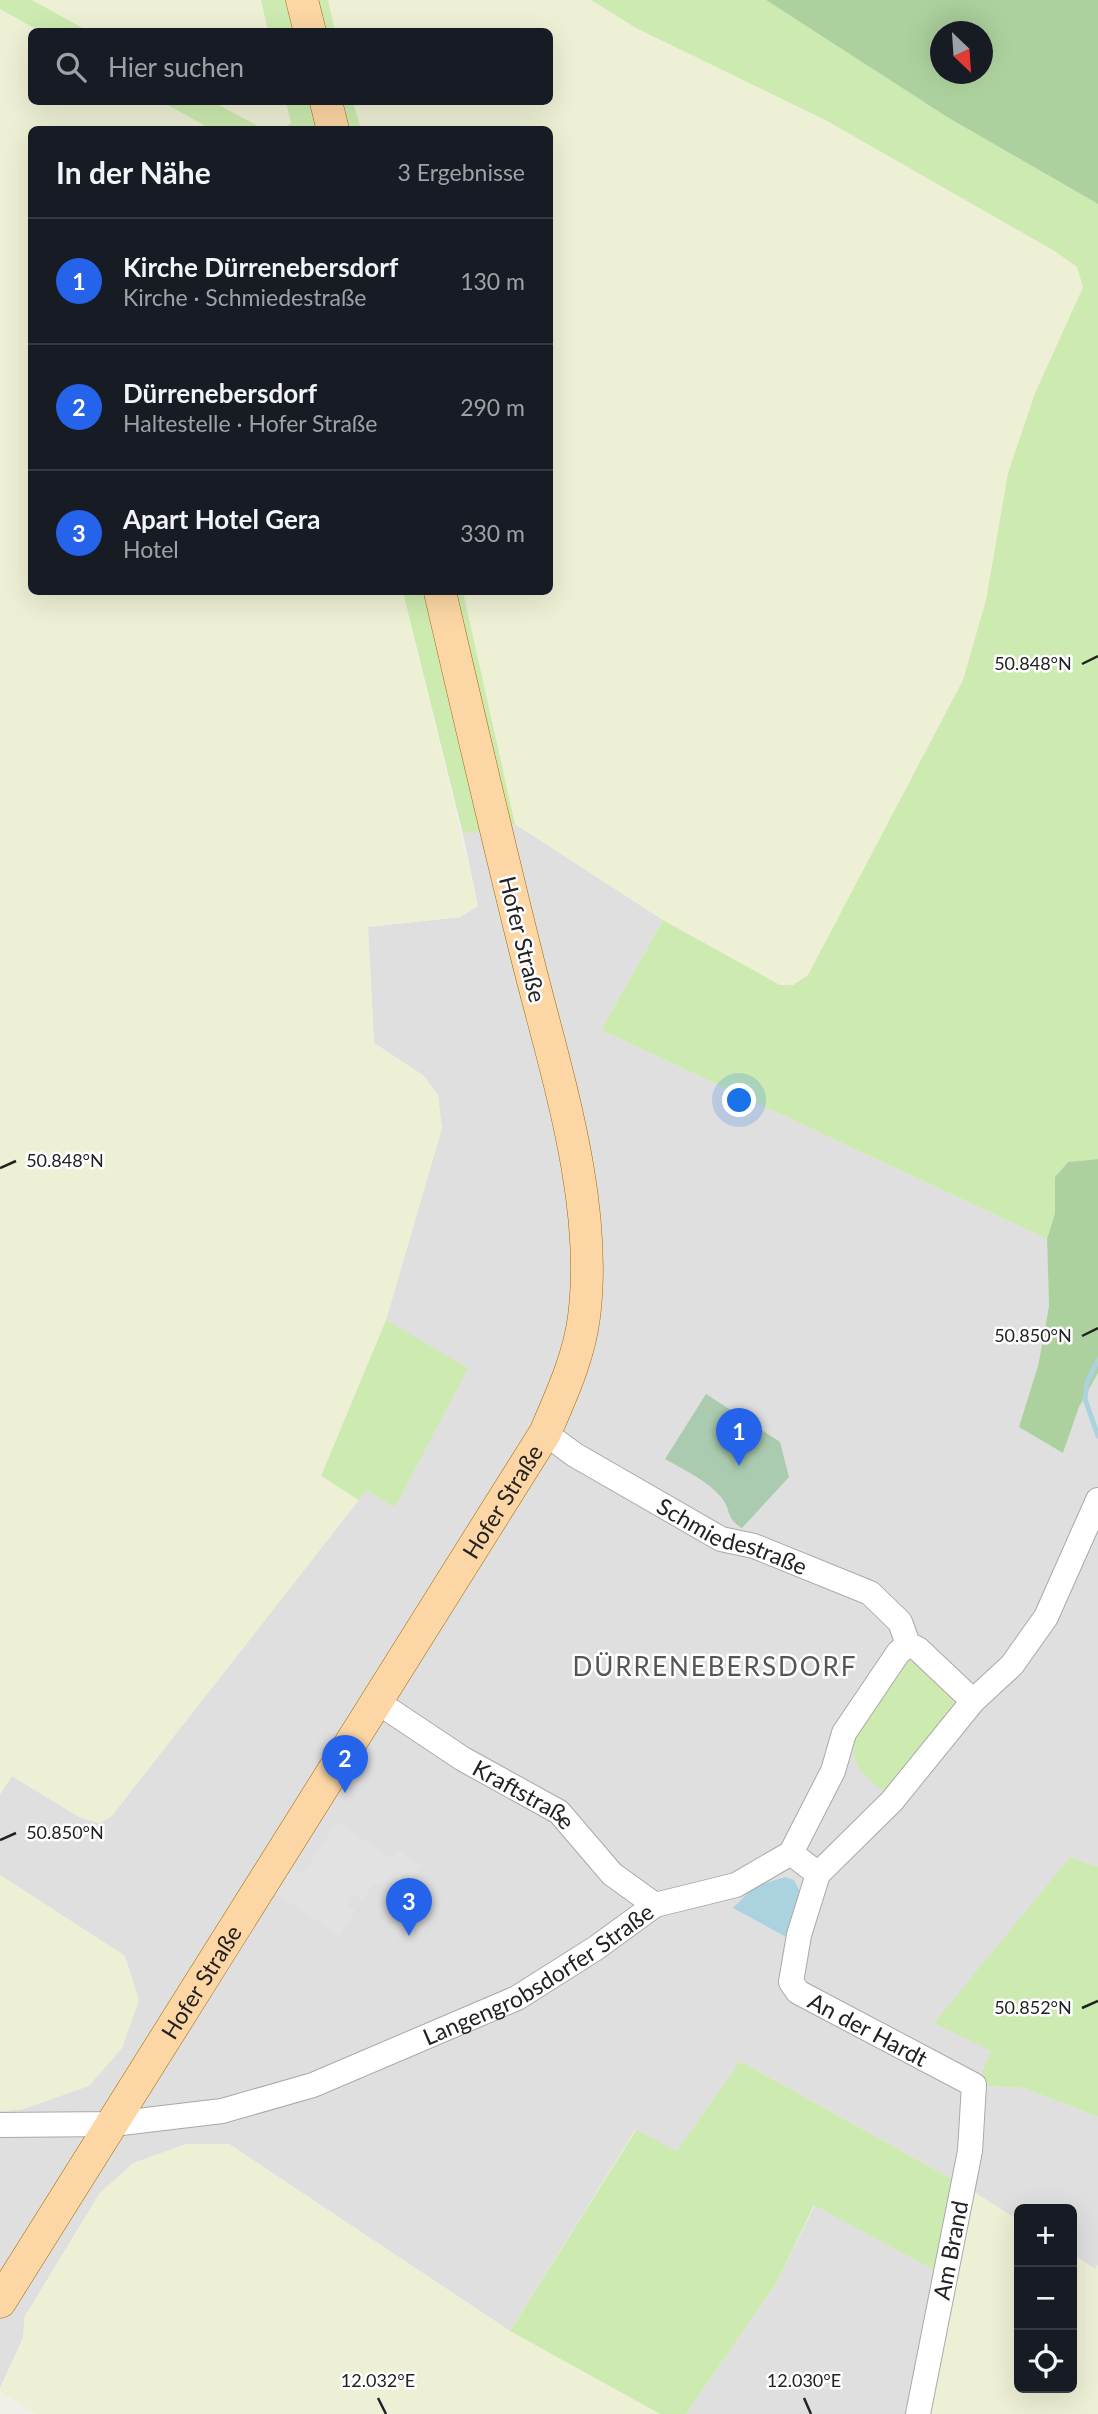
<!DOCTYPE html>
<html lang="de">
<meta charset="utf-8">
<style>
:root{--surface:#171b24;--page:#20242c;--text:#f1f3f6;--muted:#9ea1a6;--line:#363941;--accent:#2563eb}
body{margin:0;font-family:Lato,sans-serif;background:var(--page);color:var(--text)}
.controls{position:absolute;right:21px;bottom:21px;display:grid;overflow:hidden;border-radius:10px;box-shadow:0 7px 28px #0002}
.controls button{width:63px;height:63px;display:grid;place-items:center;padding:0;border:0;border-bottom:2px solid var(--line);background:var(--surface);color:var(--text);font:35px sans-serif}
.compass{position:absolute;left:930px;top:21px;width:63px;height:63px;border-radius:50%;background:var(--surface);box-shadow:0 7px 28px #0002;rotate:155deg}
.you{position:absolute;left:740px;top:1101px;width:24px;height:24px;margin:-18px;border:5px solid #fff;border-radius:50%;background:#1a73e8;box-shadow:0 0 0 10px #1a73e833}
.badge{display:grid;place-items:center;width:46px;height:46px;border-radius:50%;background:var(--accent);color:#fff;font-size:23px;font-weight:700}
.pin{position:absolute;translate:-50% -58px;filter:drop-shadow(0 2px 4px #0008)}
.pin::after{content:'';position:absolute;top:37px;width:24px;height:21px;background:inherit;clip-path:polygon(0 0,100% 0,50% 100%)}
.list{margin:0;padding:0;list-style:none}
h2{display:flex;justify-content:space-between;align-items:center;height:91px;margin:0;padding:0 28px;font-size:30px}
h2 small{font-size:23px;font-weight:400;color:var(--muted)}
.list li{display:grid;grid-template-columns:46px 1fr auto;gap:21px;align-items:center;box-sizing:border-box;height:126px;padding:0 28px;border-top:2px solid var(--line)}
.list b{display:block;font-size:26px;white-space:nowrap}
.list p{margin:0;font-size:23px;white-space:nowrap;color:var(--muted)}
.list em{font-size:23px;font-style:normal;color:var(--muted)}
.icon{flex:none;width:38px;height:38px;fill:none;stroke:currentColor;stroke-width:2;stroke-linecap:round;stroke-linejoin:round}
.map{position:relative;flex:none;width:1098px;height:2414px;overflow:hidden}
.search{position:absolute;background:var(--surface);box-shadow:0 7px 28px #0002;left:28px;top:28px;width:525px;height:77px;display:flex;align-items:center;gap:18px;box-sizing:border-box;padding:0 24px;border-radius:10px;color:var(--muted);font-size:26px}
.panel{position:absolute;background:var(--surface);box-shadow:0 7px 28px #0002;left:28px;top:126px;width:525px;height:469px;border-radius:10px}
.map>svg:first-child{display:block}
.residential{fill:#e0dfdf}
.farmland{fill:#eef0d5}
.grass{fill:#cdebb0}
.forest{fill:#add19e;fill-rule:evenodd}
.cemetery{fill:#aacbaf}
.parking{fill:#e2e2e2}
.water{fill:#aad3df}
.lines{fill:none;stroke-linecap:round;stroke-linejoin:round}
.stream{stroke:#aad3df;stroke-width:5}
.minor-casing{stroke:#a9a9a9;stroke-width:26}
.major-casing{stroke:#a06b00;stroke-width:33}
.minor{stroke:#fff;stroke-width:24}
.major{stroke:#fcd6a4;stroke-width:32}
.ticks{fill:none;stroke:#222;stroke-width:2.5}
.labels{text-anchor:middle;dominant-baseline:central;stroke-width:5;stroke-linejoin:round;paint-order:stroke}
.street-label{font-size:23px;fill:#222;stroke:#fff}
.quarter-label{font-size:26px;letter-spacing:2px;fill:#555;stroke:#fff}
.ticks-label{font-size:18px;text-anchor:middle;fill:#222;stroke:#fff;stroke-width:5;stroke-linejoin:round;paint-order:stroke}
</style>
<div class="map">
<svg width="1098" height="2414" viewBox="0 0 1098 2414">
<rect width="100%" height="100%" fill="#f2efe9"/>
<g class="residential">
<path d="M515,824L663,920L601,1030L1047,1239L1049,1306L1038,1366L1063,1453L1079,1407L1098,1373V1867L1070,1857L992,2051L988,2086L1024,2088L1098,2117V2265L1095,2269L1072,2254V2209H1019V2221L968,2188L740,2061L677,2152L635,2130L510,2331L229,2144L25,2316L23,2338L0,2388V2111L24,2109L125,1956L0,1875V1794L12,1776L81,1818L366,1490L394,1506L467,1369L386,1320L442,1127L424,1076L374,1043L368,927L460,917L478,906L463,834Z"/>
<path d="M815,2205L939,2273L910,2414H686L777,2282Z"/>
</g>
<g class="farmland">
<path d="M32,0H261L268,31H88Z"/>
<path d="M328,0H591L636,28L827,121L1056,252L1077,267L1083,286L1035,393L1008,473L986,600L963,680L808,975L793,985H780L663,920L515,824L463,592H550V130L361,129L353,102H550V32L335,31Z"/>
<path d="M0,9L39,31L32,32V102H162L211,129L32,130V592H403L478,906L460,917L368,927L374,1043L424,1076L438,1095L442,1128L386,1320L321,1476L359,1500L111,1817L99,1823L81,1818L12,1776L0,1794Z"/>
<path d="M214,102H286L291,123L282,129H264Z"/>
<path d="M0,1875L125,1956L139,2000L122,2048L89,2086L24,2109L0,2111Z"/>
<path d="M186,2144H229L510,2331L660,2414H36L0,2391L23,2338L25,2316L99,2194L133,2163Z"/>
<path d="M968,2188L1019,2221V2388H1072V2254L1095,2269L1098,2265V2414H927Z"/>
</g>
<g class="grass">
<path d="M0,0H32L88,31H39L0,9Z"/>
<path d="M261,0H328L335,31H268Z"/>
<path d="M591,0H766L947,117L1098,204V1159L1068,1162L1055,1177V1213L1047,1239L601,1030L663,920L780,985H793L808,975L963,680L986,600L1008,473L1035,393L1083,287L1077,267L1056,252L827,121L636,28Z"/>
<path d="M162,102H213L264,129H211Z"/>
<path d="M286,102H353L361,129L282,130L291,123Z"/>
<path d="M403,592H463L515,824L463,834Z"/>
<path d="M386,1320L468,1368L395,1507L366,1490L359,1500L321,1476Z"/>
<path d="M916,1660L955,1697L951,1711L886,1793C878,1786 863,1777 858,1767C839,1731 886,1688 906,1662Z"/>
<path d="M1070,1857L1098,1867V2117L1024,2088L988,2086L982,2072L991,2051L934,2023Z"/>
<path d="M740,2061L968,2188L939,2273L814,2205L777,2282L686,2414H660L510,2331L636,2130L677,2151Z"/>
</g>
<g class="forest">
<path d="M766,0H1098V204L947,117ZM940,32H982V74H940Z"/>
<path d="M1098,1159V1373L1079,1407L1063,1453L1019,1427L1038,1366L1049,1306L1047,1239L1055,1213V1177L1068,1162Z"/>
</g>
<path class="cemetery" d="M706,1394L780,1442L789,1477L742,1528C725,1518 732,1510 721,1497C707,1480 684,1470 665,1459Z"/>
<path class="parking" d="M337,1822L393,1859L399,1851L421,1865L404,1890L392,1882L373,1885L363,1900L355,1895L348,1905L356,1911L339,1936L273,1892L289,1867L302,1874Z"/>
<path class="water" d="M785,1877L794,1880L802,1895L790,1939L733,1908L755,1886Z"/>
<g class="lines">
<path class="stream" d="M1098,1360L1087,1382L1085,1399L1098,1436"/>
<g class="minor-casing">
<g id="minor">
<path id="s1" d="M545,1433L575,1455L721,1539L754,1546L870,1593L900,1622L908,1644L918,1649L973,1701"/>
<path id="s2" d="M376,1701L463,1759L559,1812L612,1874L655,1905"/>
<path d="M791,1853L833,1771L844,1733L898,1653L908,1644"/>
<path id="s3" d="M818,1874L799,1935L791,1982L798,1992L974,2085L970,2151L918,2414"/>
<path id="s4" d="M0,2125L113,2124L222,2111L313,2085L517,1998L596,1948L655,1905L736,1885L791,1853L818,1874L892,1801L973,1701L1012,1665L1046,1617L1098,1500"/>
</g>
</g>
<g class="major-casing">
<g id="major">
<path d="M302,0L310,32"/>
<path d="M326,102L333,130"/>
<path id="s5" d="M0,2302L545,1433C561,1396 579,1357 584,1317C599,1199 554,1067 526,953C496,833 468,712 440,592"/>
</g>
</g>
<use href="#minor" class="minor"/>
<use href="#major" class="major"/>
</g>
<path class="ticks" d="M1082,664L1098,656M0,1168L16,1161M1082,1336L1098,1328M0,1840L16,1833M1082,2008L1098,2001M378,2398L386,2414M804,2398L811,2414"/>
<g class="labels">
<g class="street-label">
<text transform="translate(523 939) rotate(76)">Hofer Straße</text>
<text stroke="none"><textPath href="#s5" startOffset="945">Hofer Straße</textPath></text>
<text stroke="none"><textPath href="#s1" startOffset="215">Schmiedestraße</textPath></text>
<text stroke="none"><textPath href="#s2" startOffset="175">Kraftstraße</textPath></text>
<text stroke="none"><textPath href="#s4" startOffset="569">Langengrobsdorfer Straße</textPath></text>
<text stroke="none"><textPath href="#s5" startOffset="378">Hofer Straße</textPath></text>
<text stroke="none"><textPath href="#s3" startOffset="203">An der Hardt</textPath></text>
<text transform="translate(950 2250) rotate(-79)">Am Brand</text>
</g>
<g class="quarter-label">
<text x="715" y="1666">DÜRRENEBERSDORF</text>
</g>
</g>
<g class="ticks-label">
<text x="1033" y="670">50.848°N</text>
<text x="65" y="1167">50.848°N</text>
<text x="1033" y="1342">50.850°N</text>
<text x="65" y="1839">50.850°N</text>
<text x="1033" y="2014">50.852°N</text>
<text x="378" y="2387">12.032°E</text>
<text x="804" y="2387">12.030°E</text>
</g>
</svg>
<div class="controls">
<button>+</button>
<button>−</button>
<button><svg class="icon" aria-label="locate" viewBox="0 0 24 24"><circle cx="12" cy="12" r="6"/><path d="M12 2v4M12 18v4M2 12h4M18 12h4"/></svg></button>
</div>
<svg class="compass" viewBox="-18 -18 36 36"><path d="M0-13l5 13h-10z" fill="#e53935"/><path d="M0 13l5-13h-10z" fill="#9ea1a6"/></svg>
<div class="you"></div>
<div class="pin badge" style="left:739px;top:1466px">1</div>
<div class="pin badge" style="left:345px;top:1793px">2</div>
<div class="pin badge" style="left:409px;top:1936px">3</div>
<div class="search"><svg class="icon" aria-label="search" viewBox="0 0 24 24"><circle cx="10" cy="10" r="6"/><path d="M15 15l6 6"/></svg>Hier suchen</div>
<section class="panel">
<h2>In der Nähe<small>3 Ergebnisse</small></h2>
<ul class="list">
<li><span class="badge">1</span><div><b>Kirche Dürrenebersdorf</b><p>Kirche · Schmiedestraße</p></div><em>130 m</em></li>
<li><span class="badge">2</span><div><b>Dürrenebersdorf</b><p>Haltestelle · Hofer Straße</p></div><em>290 m</em></li>
<li><span class="badge">3</span><div><b>Apart Hotel Gera</b><p>Hotel</p></div><em>330 m</em></li>
</ul>
</section>
</div>
